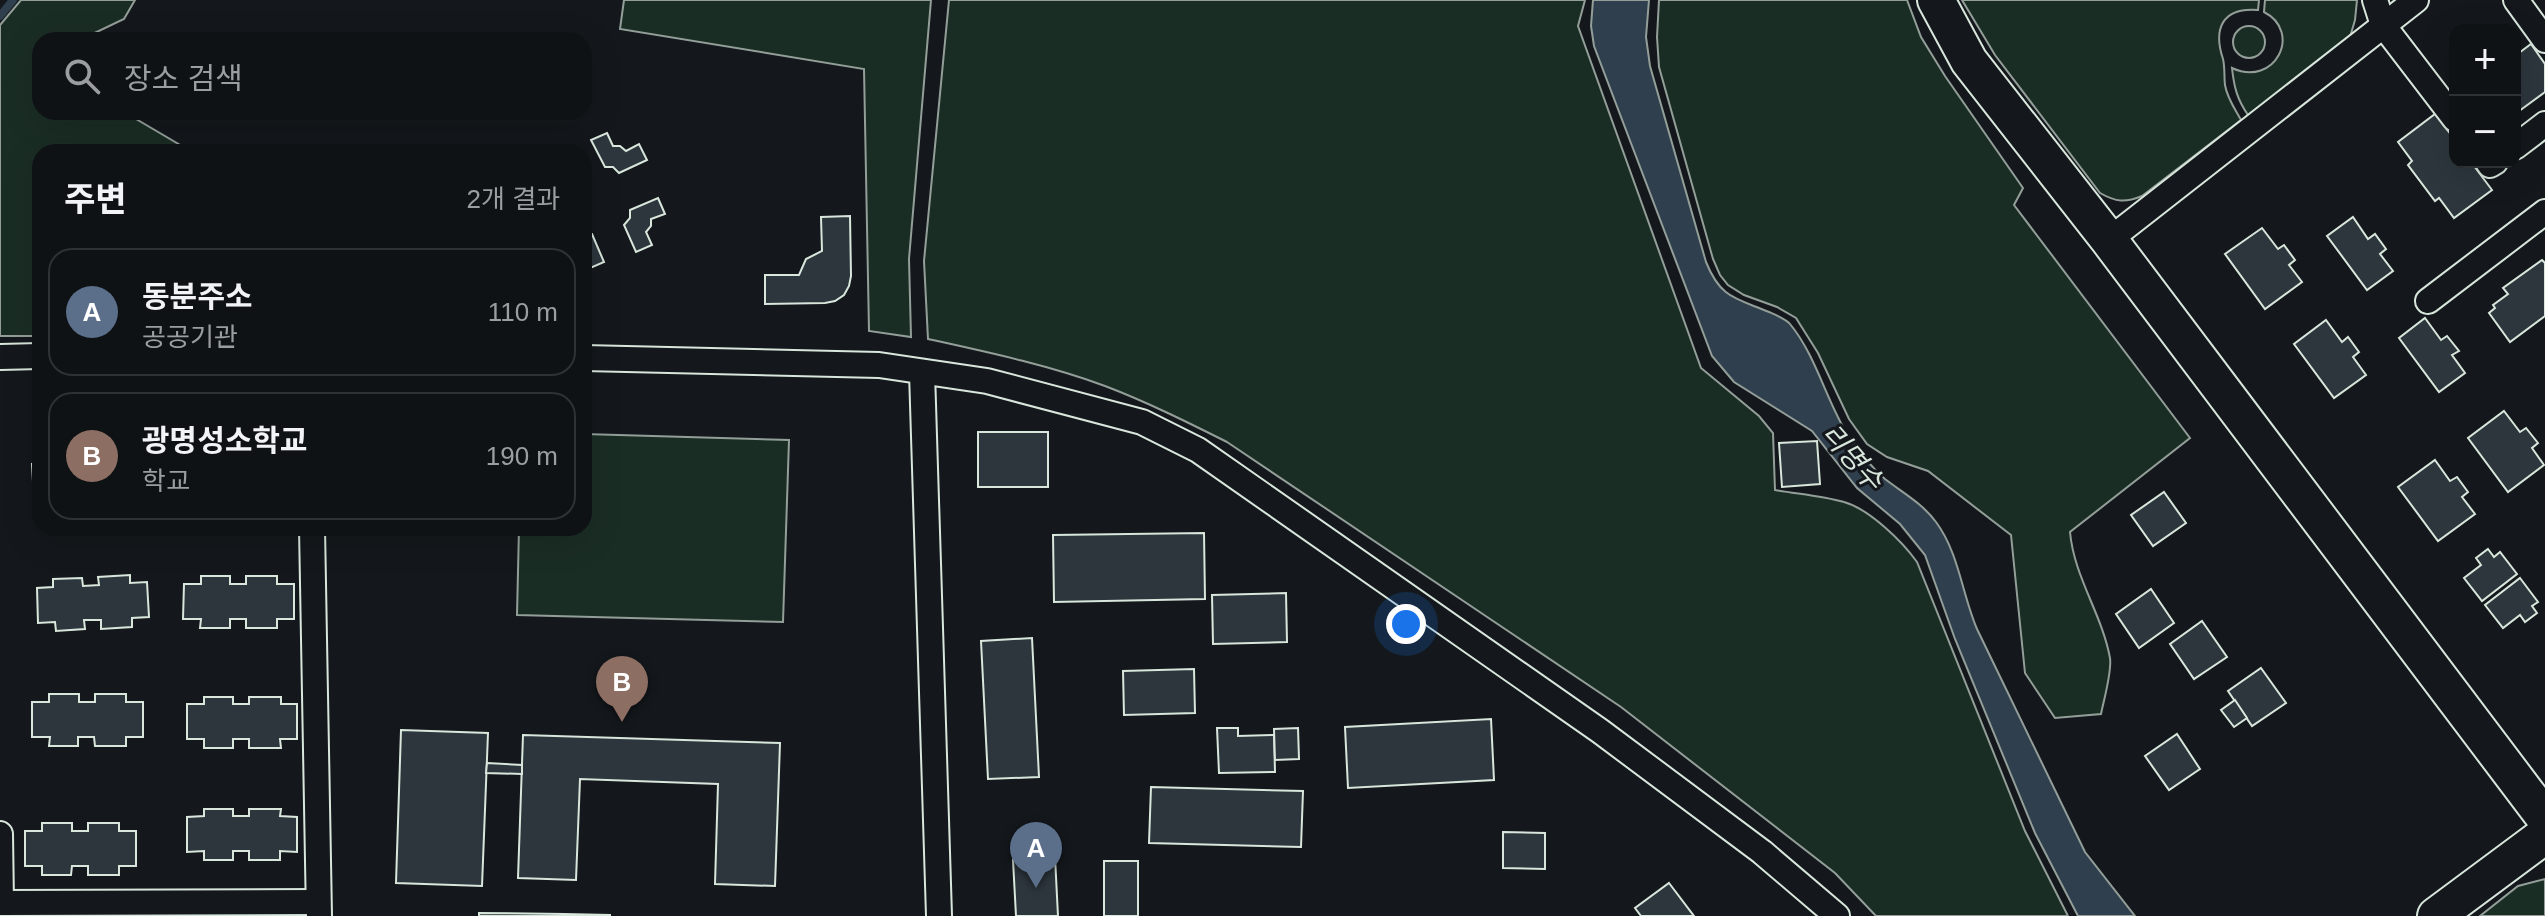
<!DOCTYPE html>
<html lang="ko">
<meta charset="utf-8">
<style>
:root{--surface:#0f1215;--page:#181b1e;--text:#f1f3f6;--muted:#9b9ea0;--line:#2f3234;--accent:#b45309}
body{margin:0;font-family:Helvetica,"Noto Sans KR",sans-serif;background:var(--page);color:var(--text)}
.controls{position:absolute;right:24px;top:24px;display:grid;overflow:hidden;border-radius:16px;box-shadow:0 8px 32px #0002}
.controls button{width:72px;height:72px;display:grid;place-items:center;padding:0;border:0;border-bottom:2px solid var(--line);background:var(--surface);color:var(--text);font:40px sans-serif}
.you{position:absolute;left:1406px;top:624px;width:28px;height:28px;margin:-20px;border:6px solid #fff;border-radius:50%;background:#1a73e8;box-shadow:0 0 0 12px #1a73e833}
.badge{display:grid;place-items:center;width:52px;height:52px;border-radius:50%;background:var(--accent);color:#fff;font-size:26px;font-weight:700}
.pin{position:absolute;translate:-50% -66px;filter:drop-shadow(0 2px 4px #0008)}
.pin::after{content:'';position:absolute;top:42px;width:28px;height:24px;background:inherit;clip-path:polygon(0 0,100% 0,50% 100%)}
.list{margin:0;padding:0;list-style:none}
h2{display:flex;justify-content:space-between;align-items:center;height:104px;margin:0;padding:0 32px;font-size:34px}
h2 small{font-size:26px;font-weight:400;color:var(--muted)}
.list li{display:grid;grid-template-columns:52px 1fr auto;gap:24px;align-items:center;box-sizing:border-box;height:128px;margin:0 16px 16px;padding:0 16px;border:2px solid var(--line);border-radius:24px}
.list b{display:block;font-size:30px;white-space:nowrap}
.list p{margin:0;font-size:26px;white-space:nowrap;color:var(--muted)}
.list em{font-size:26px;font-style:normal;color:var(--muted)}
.icon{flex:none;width:44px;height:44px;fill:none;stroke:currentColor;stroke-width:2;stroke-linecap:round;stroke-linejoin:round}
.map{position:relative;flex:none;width:2545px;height:916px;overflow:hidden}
.search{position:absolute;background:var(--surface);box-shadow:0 8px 32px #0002;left:32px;top:32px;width:560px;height:88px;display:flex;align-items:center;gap:20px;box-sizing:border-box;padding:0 28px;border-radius:24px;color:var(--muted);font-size:30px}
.panel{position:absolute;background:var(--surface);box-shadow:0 8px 32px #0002;left:32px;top:144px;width:560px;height:392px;border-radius:24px}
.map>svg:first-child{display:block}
.green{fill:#1a2d24;stroke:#939e99;stroke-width:2}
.water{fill:#2f3f4d;stroke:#939e99;stroke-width:2}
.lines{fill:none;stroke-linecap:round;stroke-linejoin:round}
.stream{stroke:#2f3f4d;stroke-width:8}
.building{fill:#2c363c;stroke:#d8e6dc;stroke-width:2}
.street-casing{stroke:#d8e6dc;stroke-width:28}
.secondary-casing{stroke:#d8e6dc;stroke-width:40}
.street{stroke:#14181c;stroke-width:24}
.secondary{stroke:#14181c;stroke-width:36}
.labels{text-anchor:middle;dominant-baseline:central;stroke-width:6;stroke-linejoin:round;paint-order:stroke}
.water-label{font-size:28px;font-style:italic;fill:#d8e6dc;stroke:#14181c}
</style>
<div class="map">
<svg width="2545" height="916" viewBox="0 0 2545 916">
<rect width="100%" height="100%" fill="#14181c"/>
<g class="green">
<path d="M21,0H135L124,19L84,38L85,40H40V112H128L131,116L192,152H40V336H0V25Z"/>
<path d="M624,0H931L909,259L911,337L869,331L864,69L620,29Z"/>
<path d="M949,0H1585L1578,26L1701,368L1759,416L1773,433L1775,490C1798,494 1822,496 1844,502C1869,509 1902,541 1917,562L2025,831L2068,916H1876L1835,873L1621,707L1227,442C1187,422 1147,402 1105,386C1048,365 987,352 928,339L924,261Z"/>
<path d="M1659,0H1907L1921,37L1945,76L2023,188L2014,205L2190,438L2070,532C2074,577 2102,614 2110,658C2112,672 2104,699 2101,714L2055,718L2025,673L2011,535L1928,471L1887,457L1867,444L1849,419L1818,353L1796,318L1777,307L1744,295L1728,285L1720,275L1713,259L1659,67L1657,37Z"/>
<path d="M1962,0H2259L2258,10C2222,7 2213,29 2223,59C2225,67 2224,77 2225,85C2227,98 2235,109 2241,120L2142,196C2125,203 2116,202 2100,193L1995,55Z"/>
<path d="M2265,0H2357L2355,20L2350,37L2252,115H2248C2237,99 2234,87 2232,68C2275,88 2303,32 2264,12Z"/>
<circle cx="2249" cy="42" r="16"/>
<path d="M584,434L789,440L783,622L517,615L519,528H584Z"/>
<path d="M2545,879V916H2480L2518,886Z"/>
</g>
<path class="water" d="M1593,0H1649L1646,37L1650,66L1706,262C1721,299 1736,298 1769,312C1776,315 1786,319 1790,324C1815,354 1826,399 1846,432C1857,449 1870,466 1885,479C1903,493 1922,503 1936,522C1959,553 1962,594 1977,629L2085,852L2135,916H2078L2035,833L1955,639L1925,555L1900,524L1857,488L1812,431L1734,382L1712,356L1594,46L1591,26Z"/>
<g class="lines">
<path class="stream" d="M0,16L13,0"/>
</g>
<g class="building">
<path d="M2531,44L2545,64V92L2515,114V56Z"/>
<path d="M2435,114L2455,140V162H2471L2492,190L2454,218L2439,198L2435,201L2408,165L2412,161L2398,142Z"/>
<path d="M607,133L613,146H620L626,151L639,144L647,160L619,173L613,167H605L591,140Z"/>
<path d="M658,198L665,214L651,219V226L646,232L652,245L636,252L624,225L630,218V210Z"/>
<path d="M850,216L851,276L849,286L844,295L835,301L825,303L765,304V275H799L806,259L822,251L821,217Z"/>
<path d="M2353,217L2368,239L2375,234L2386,249L2380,254L2393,271L2367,290L2327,236Z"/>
<path d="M2262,228L2278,249L2284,245L2295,260L2289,265L2302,282L2265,309L2225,254Z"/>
<path d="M584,234H592L604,262L588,269L584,259Z"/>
<path d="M2542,260L2545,263V316L2510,342L2489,313L2495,308L2493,305L2508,294L2503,288Z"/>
<path d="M2425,318L2441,340L2447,336L2459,351L2452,355L2465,373L2439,392L2399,338Z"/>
<path d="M2326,320L2342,342L2348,337L2359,352L2353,357L2366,375L2334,398L2294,344Z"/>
<path d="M2504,411L2520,432L2526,428L2538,443L2532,448L2544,465L2508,492L2468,438Z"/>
<rect x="978" y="432" width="70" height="55"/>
<path d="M1817,441L1820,484L1782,487L1779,443Z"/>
<path d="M2435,460L2450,481L2457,477L2468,492L2462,497L2475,514L2438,541L2398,487Z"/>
<path d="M40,463V498L34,499L32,464Z"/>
<path d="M2164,492L2186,523L2153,546L2131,515Z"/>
<path d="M1204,533L1205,599L1054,602L1053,535Z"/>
<path d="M2488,549L2494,557L2500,552L2517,574L2482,601L2464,578L2481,565L2476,558Z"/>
<path d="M130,575V583L147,582L149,617L132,618V627L101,629V620H84L85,629L56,631L55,622L38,623L37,588L53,587V579L82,578L83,586L99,585L98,577Z"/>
<path d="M201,576H230V584H246V576H277V584H294V619H277V628H246V619H230V628H200L201,619H183L184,584H201Z"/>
<path d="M2520,578L2538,602L2532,606L2537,613L2525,622L2520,615L2503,628L2485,605Z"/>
<path d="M2151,589L2174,623L2139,648L2116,614Z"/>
<path d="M1286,593L1287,642L1213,644L1212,595Z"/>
<path d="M2202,621L2227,657L2194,679L2170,644Z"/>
<path d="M1032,638L1039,777L988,779L981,641Z"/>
<path d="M2261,668L2286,703L2252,726L2228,691Z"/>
<path d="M1194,669L1195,713L1124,715L1123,671Z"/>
<path d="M49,694H79V702H95V694H126V702H143V737H126V746H95L94,737H78V746H49L50,737H32V702H49Z"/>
<path d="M204,697H233V704H249V697H281V704H297V739H280L281,748H249V739H233V748H204V739H187V704H204Z"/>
<path d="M2235,700L2247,718L2234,727L2221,710Z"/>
<path d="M1491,719L1494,780L1348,788L1345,727Z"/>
<path d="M1217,728H1238V736L1274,735L1275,772L1219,773Z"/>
<path d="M1298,728L1299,759L1275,760L1274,729Z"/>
<path d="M401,730L488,733L482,886L396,883Z"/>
<path d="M2177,734L2200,769L2169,790L2145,756Z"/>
<path d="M523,735L780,743L775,886L715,884L718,784L580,779L576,880L518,878Z"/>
<path d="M487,763L522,765V774L486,773Z"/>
<path d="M1151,787L1303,791L1301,847L1149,843Z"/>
<path d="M204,809H233V816H249V809H281L280,816L297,817V852L280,851V860H249V851H233V860H204V851L187,852V817L204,816Z"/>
<path d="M42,823H72V831H88V823H119V831H136V866H119V875H88V866H72L71,875H42V866H25V831H42Z"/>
<path d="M1503,832L1545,833V869L1503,868Z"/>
<path d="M1055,857L1058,916H1016L1013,860Z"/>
<rect x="1104" y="861" width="34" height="55"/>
<path d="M1669,883L1694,916H1641L1635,908Z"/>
<path d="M479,913L564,914V916H479Z"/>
<path d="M564,914L610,915V916H564Z"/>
</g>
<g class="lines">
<g class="street-casing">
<g id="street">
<path d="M2375,0L2383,25L2455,119"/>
<path d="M2516,0L2545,40"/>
<path d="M2515,147L2545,124"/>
<path d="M2488,162L2490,165L2495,162"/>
<path d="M2109,240L2416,0"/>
<path d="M2428,301L2545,212"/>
<path d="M0,357L40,356"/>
<path d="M584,358L879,365L987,381L1142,422L1198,450L1600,731L1762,852L1837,916"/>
<path d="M922,372L939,916"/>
<path d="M312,528L319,916"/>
<path d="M0,834L1,903"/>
<path d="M0,903L318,902"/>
</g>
</g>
<g class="secondary-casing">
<g id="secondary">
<path d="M1936,0L1969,61L2109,240L2545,818"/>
<path d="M2436,916L2545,835"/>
</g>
</g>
<use href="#street" class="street"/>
<use href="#secondary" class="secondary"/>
</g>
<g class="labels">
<g class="water-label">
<text transform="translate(1852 457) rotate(49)">리명수</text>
</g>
</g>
</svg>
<div class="controls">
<button>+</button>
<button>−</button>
</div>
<div class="you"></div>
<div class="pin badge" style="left:1036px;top:888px;background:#5c6f8a">A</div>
<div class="pin badge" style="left:622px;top:722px;background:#8d6e63">B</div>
<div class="search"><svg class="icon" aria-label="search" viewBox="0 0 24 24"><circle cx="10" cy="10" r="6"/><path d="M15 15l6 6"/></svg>장소 검색</div>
<section class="panel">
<h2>주변<small>2개 결과</small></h2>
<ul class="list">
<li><span class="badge" style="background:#5c6f8a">A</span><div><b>동분주소</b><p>공공기관</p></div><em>110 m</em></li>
<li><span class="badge" style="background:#8d6e63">B</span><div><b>광명성소학교</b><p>학교</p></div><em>190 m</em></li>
</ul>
</section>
</div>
